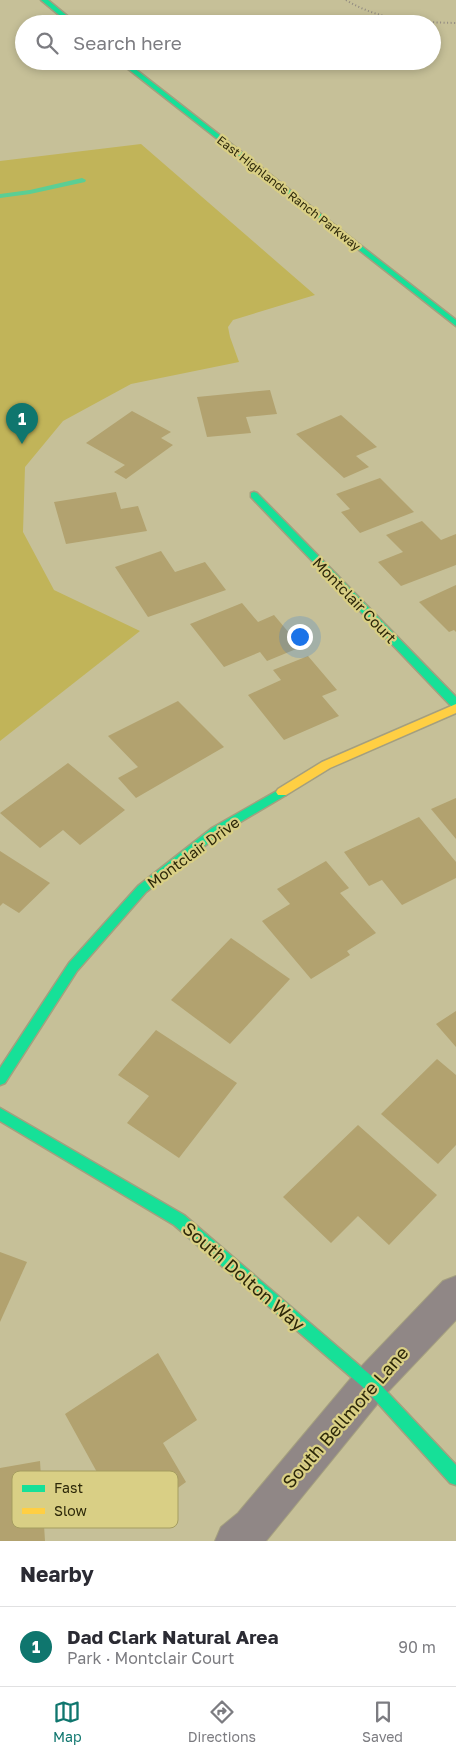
<!DOCTYPE html>
<meta charset="utf-8">
<style>
:root{--surface:#fff;--page:#f2f2f3;--text:#2b2b33;--muted:#7c7c81;--line:#e1e1e2;--accent:#0f766e}
body{margin:0;font-family:"Golos Text",sans-serif;background:var(--page);color:var(--text)}
.you{position:absolute;left:299px;top:636px;width:18px;height:18px;margin:-12px;border:4px solid #fff;border-radius:50%;background:#1a73e8;box-shadow:0 0 0 8px #1a73e833}
.badge{display:grid;place-items:center;width:32px;height:32px;border-radius:50%;background:var(--accent);color:#fff;font-size:16px;font-weight:700}
.pin{position:absolute;translate:-50% -41px;filter:drop-shadow(0 1px 2px #0008)}
.pin::after{content:'';position:absolute;top:26px;width:18px;height:15px;background:inherit;clip-path:polygon(0 0,100% 0,50% 100%)}
.list{margin:0;padding:0;list-style:none}
h2{display:flex;justify-content:space-between;align-items:center;height:65px;margin:0;padding:0 20px;font-size:21px}
h2 small{font-size:16px;font-weight:400;color:var(--muted)}
.list li{display:grid;grid-template-columns:32px 1fr auto;gap:15px;align-items:center;box-sizing:border-box;height:80px;padding:0 20px;border-top:1px solid var(--line)}
.list b{display:block;font-size:19px;white-space:nowrap}
.list p{margin:0;font-size:16px;white-space:nowrap;color:var(--muted)}
.list em{font-size:16px;font-style:normal;color:var(--muted)}
.icon{flex:none;width:28px;height:28px;fill:none;stroke:currentColor;stroke-width:2;stroke-linecap:round;stroke-linejoin:round}
.map{position:relative;flex:none;width:456px;height:1541px;overflow:hidden}
.search{position:absolute;background:var(--surface);box-shadow:0 2px 8px #0003;left:15px;right:15px;top:15px;height:55px;display:flex;align-items:center;gap:12px;box-sizing:border-box;padding:0 18px;border-radius:28px;color:var(--muted);font-size:19px}
.sheet{height:145px;background:var(--surface)}
nav{display:flex;justify-content:space-around;align-items:center;box-sizing:border-box;height:70px;border-top:1px solid var(--line);background:var(--surface);font-size:14px;color:var(--muted)}
nav a{display:grid;justify-items:center;gap:2px}
nav .on{color:var(--accent)}
.map>svg:first-child{display:block}
.green{fill:#c1b459}
.lines{fill:none;stroke-linecap:round;stroke-linejoin:round}
.stream{fill:#5bce94;fill-rule:evenodd}
.building{fill:#b2a26f}
.street-casing{stroke:#a49f7f;stroke-width:2}
.fast-casing{stroke:#a49f7f;stroke-width:3}
.slow-casing{stroke:#a49f7f;stroke-width:3}
.path{stroke:#918a81;stroke-width:2;stroke-dasharray:1 2.5;stroke-linecap:butt}
.street{fill:#908786;fill-rule:evenodd}
.fast{fill:#16e098;fill-rule:evenodd}
.slow{fill:#ffcf43;fill-rule:evenodd}
.labels{text-anchor:middle;dominant-baseline:central;stroke-width:4.5;stroke-linejoin:round;paint-order:stroke}
.far-street-label{font-size:12px;fill:#2d2809;stroke:#d9cf85}
.street-label{font-size:15px;fill:#2d2809;stroke:#d9cf85}
.near-street-label{font-size:18px;fill:#2d2809;stroke:#d9cf85}
.key{fill:#d9cf85;stroke:#a59d60;stroke-width:1}
.key-label{font-size:14px;fill:#2d2809}
</style>
<div class="map">
<svg width="456" height="1541" viewBox="0 0 456 1541">
<rect width="100%" height="100%" fill="#c6c098"/>
<path class="green" d="M141,144L315,295L233,320L228,327L230,337L239,362L131,384L63,421L25,467L23,532L54,590L140,631L0,741V161Z"/>
<g class="lines">
<path class="stream" d="M82,178L86,180L85,182L30,194L0,198V194L30,190Z"/>
</g>
<g class="building">
<path d="M270,390L277,414L246,417L251,433L207,437L197,397Z"/>
<path d="M132,411L171,432L161,438L173,445L126,479L114,472L125,465L86,443Z"/>
<path d="M341,415L377,447L356,456L369,467L344,478L296,434Z"/>
<path d="M380,478L414,512L360,533L341,512L350,509L336,494Z"/>
<path d="M116,492L121,509L138,506L147,531L66,544L54,502Z"/>
<path d="M422,521L441,540L456,534V565L401,586L378,562L403,552L386,535Z"/>
<path d="M161,551L175,572L205,562L226,590L148,617L115,567Z"/>
<path d="M456,585V632L454,630L449,632L419,602Z"/>
<path d="M242,603L258,622L274,615L301,647L267,661L260,652L224,667L190,624Z"/>
<path d="M308,656L337,690L322,696L339,716L284,740L248,695L281,680L273,670Z"/>
<path d="M178,701L224,747L136,798L118,778L138,767L108,736Z"/>
<path d="M68,763L125,810L80,845L63,830L40,848L0,813Z"/>
<path d="M456,798V839L431,809Z"/>
<path d="M419,817L456,862V878L402,905L382,880L369,886L344,852Z"/>
<path d="M0,851L50,883L19,913L3,903L0,906Z"/>
<path d="M326,861L349,888L340,893L376,933L347,951L350,955L311,979L262,921L290,904L277,889Z"/>
<path d="M231,938L290,979L230,1044L171,1000Z"/>
<path d="M456,1011V1047L436,1024Z"/>
<path d="M156,1030L237,1083L179,1158L127,1123L149,1096L118,1075Z"/>
<path d="M437,1059L456,1075V1145L438,1164L381,1114Z"/>
<path d="M358,1125L437,1195L389,1245L358,1216L331,1243L283,1197Z"/>
<path d="M0,1252L27,1262L0,1322Z"/>
<path d="M158,1353L197,1420L163,1443L186,1482L126,1525L65,1414Z"/>
<path d="M40,1461L45,1541H0V1468Z"/>
</g>
<g class="lines">
<g class="street-casing">
<path id="street" d="M456,1276V1320L383,1397L266,1541H215L221,1527L238,1513L357,1371L443,1281Z"/>
</g>
<g class="fast-casing">
<g id="fast">
<path d="M41,0H48L77,24H70Z"/>
<path d="M118,61H125L456,320V326Z"/>
<path d="M254,492L257,493L456,697V708L452,707L251,497V493Z"/>
<path d="M282,788L286,789L288,792L286,795L220,834L146,892L77,971L5,1083L0,1085V1068L69,963L138,886L212,828Z"/>
<path d="M0,1108L184,1215L375,1379L456,1465V1485L450,1483L365,1389L174,1225L0,1121Z"/>
</g>
</g>
<g class="slow-casing">
<path id="slow" d="M456,704V713L330,768L286,795H278L276,792L278,789L322,762Z"/>
</g>
<path class="path" d="M346,0C380,21 417,22 456,23"/>
<use href="#street" class="street"/>
<use href="#fast" class="fast"/>
<use href="#slow" class="slow"/>
</g>
<g class="labels">
<g class="far-street-label">
<text transform="translate(289 193) rotate(38)">East Highlands Ranch Parkway</text>
</g>
<g class="street-label">
<text transform="translate(355 600) rotate(46)">Montclair Court</text>
<text transform="translate(193 852) rotate(-36)">Montclair Drive</text>
</g>
<g class="near-street-label">
<text transform="translate(244 1276) rotate(41)">South Dolton Way</text>
<text transform="translate(345 1417) rotate(-49)">South Bellmore Lane</text>
</g>
</g>
<rect x="12" y="1471" width="166" height="57" rx="8" class="key"/>
<rect x="22" y="1485" width="23" height="7" fill="#16e098"/>
<rect x="22" y="1508" width="23" height="6" fill="#ffcf43"/>
<g class="key-label">
<text x="54" y="1493">Fast</text>
<text x="54" y="1516">Slow</text>
</g>
</svg>
<div class="you"></div>
<div class="pin badge" style="left:22px;top:444px">1</div>
<div class="search"><svg class="icon" aria-label="search" viewBox="0 0 24 24"><circle cx="10" cy="10" r="6"/><path d="M15 15l6 6"/></svg>Search here</div>
</div>
<section class="sheet">
<h2>Nearby<small></small></h2>
<ul class="list">
<li><span class="badge">1</span><div><b>Dad Clark Natural Area</b><p>Park · Montclair Court</p></div><em>90 m</em></li>
</ul>
</section>
<nav>
<a class="on"><svg class="icon" aria-label="map" viewBox="0 0 24 24"><path d="M3 6l6-2 6 2 6-2v14l-6 2-6-2-6 2zM9 4v14M15 6v14"/></svg>Map</a>
<a><svg class="icon" aria-label="directions" viewBox="0 0 24 24"><path d="M12 3l9 9-9 9-9-9zM9 14v-3h6M13 9l2 2-2 2"/></svg>Directions</a>
<a><svg class="icon" aria-label="saved" viewBox="0 0 24 24"><path d="M7 4h10v16l-5-4-5 4z"/></svg>Saved</a>
</nav>
